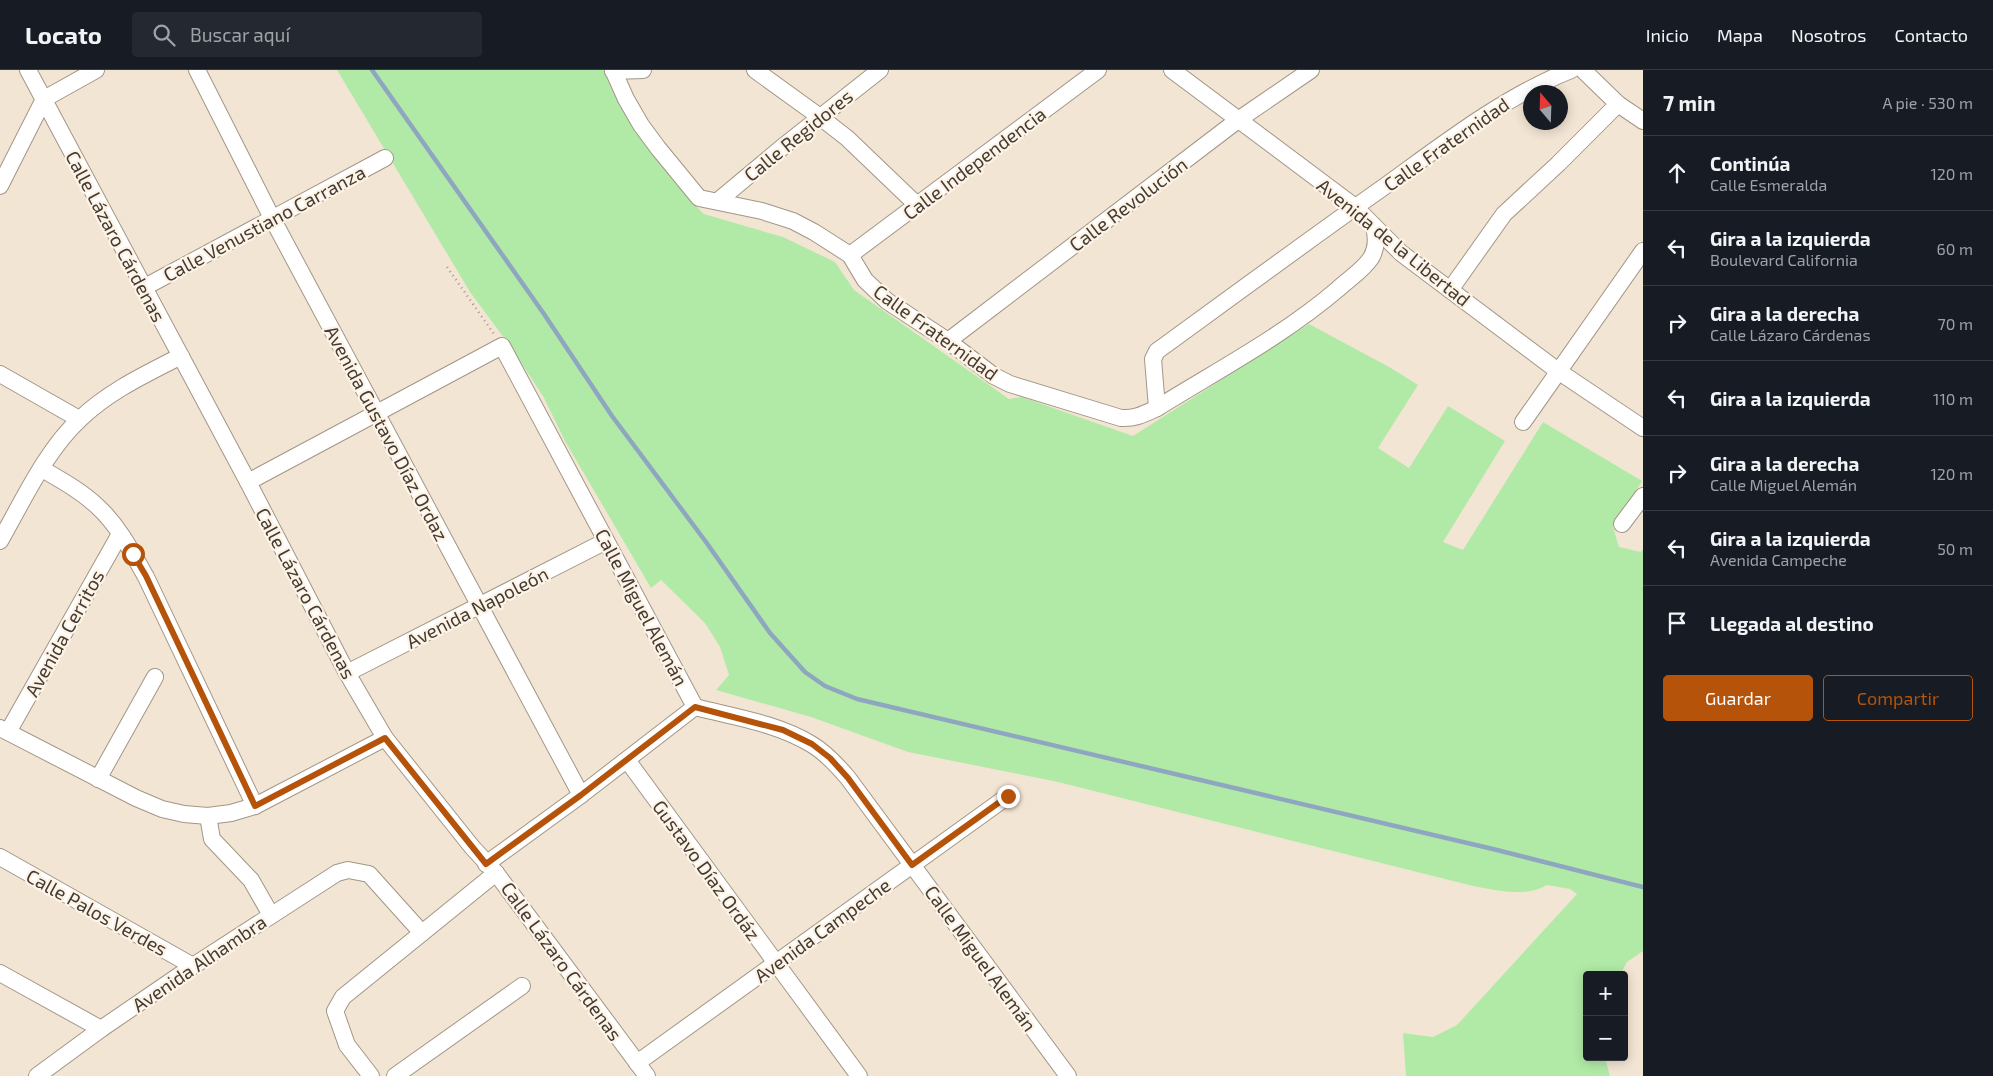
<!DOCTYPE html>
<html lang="es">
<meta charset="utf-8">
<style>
:root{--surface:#171b24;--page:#242831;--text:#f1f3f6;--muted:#9ea1a6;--line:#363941;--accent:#b45309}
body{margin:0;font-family:"Exo 2",sans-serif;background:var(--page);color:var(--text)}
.controls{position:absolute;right:15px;bottom:15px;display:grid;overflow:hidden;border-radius:5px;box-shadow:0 2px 12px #0003}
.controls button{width:45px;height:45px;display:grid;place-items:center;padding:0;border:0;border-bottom:1px solid var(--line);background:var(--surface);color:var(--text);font:25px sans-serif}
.compass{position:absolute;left:1523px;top:15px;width:45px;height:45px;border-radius:50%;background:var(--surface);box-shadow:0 2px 12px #0003;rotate:341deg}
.stop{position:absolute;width:15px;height:15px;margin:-11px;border:4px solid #b45309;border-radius:50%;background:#fff}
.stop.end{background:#b45309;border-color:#fff;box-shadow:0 1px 5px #0008}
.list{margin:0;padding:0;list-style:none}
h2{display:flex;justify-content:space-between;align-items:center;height:65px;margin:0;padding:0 20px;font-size:21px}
h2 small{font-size:16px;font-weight:400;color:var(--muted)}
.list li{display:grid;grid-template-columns:32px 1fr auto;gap:15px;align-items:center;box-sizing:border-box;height:75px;padding:0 20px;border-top:1px solid var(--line)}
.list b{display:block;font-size:19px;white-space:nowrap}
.list p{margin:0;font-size:16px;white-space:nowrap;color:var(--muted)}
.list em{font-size:16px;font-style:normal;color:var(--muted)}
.actions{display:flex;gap:10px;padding:15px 20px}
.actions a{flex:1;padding:11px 0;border:1px solid var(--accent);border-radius:5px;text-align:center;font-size:18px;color:var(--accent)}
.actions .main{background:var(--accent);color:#fff}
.icon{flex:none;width:28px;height:28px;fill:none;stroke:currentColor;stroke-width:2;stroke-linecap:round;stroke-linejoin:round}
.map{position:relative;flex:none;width:1643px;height:1006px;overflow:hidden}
header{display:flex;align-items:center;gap:30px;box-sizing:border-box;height:70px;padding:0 25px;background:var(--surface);border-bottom:1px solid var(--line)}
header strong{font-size:24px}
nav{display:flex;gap:28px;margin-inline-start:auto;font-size:18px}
.search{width:350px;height:45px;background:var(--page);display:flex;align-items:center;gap:12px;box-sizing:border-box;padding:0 18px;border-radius:5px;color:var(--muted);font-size:19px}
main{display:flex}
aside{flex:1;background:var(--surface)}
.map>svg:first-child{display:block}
.green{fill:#b1eaa7}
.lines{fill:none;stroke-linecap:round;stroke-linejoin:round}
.stream{stroke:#8fa6c0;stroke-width:4.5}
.minor-casing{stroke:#a29686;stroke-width:18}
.path{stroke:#a3998c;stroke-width:2.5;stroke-dasharray:1 4;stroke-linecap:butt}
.minor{stroke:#fff;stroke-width:16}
.route{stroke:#b45309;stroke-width:6}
.labels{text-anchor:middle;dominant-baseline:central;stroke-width:4.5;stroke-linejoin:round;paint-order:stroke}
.street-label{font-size:19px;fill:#413c35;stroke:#fef3e5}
</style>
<header>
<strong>Locato</strong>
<div class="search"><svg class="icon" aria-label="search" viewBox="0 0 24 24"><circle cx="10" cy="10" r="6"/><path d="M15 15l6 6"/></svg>Buscar aquí</div>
<nav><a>Inicio</a><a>Mapa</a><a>Nosotros</a><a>Contacto</a></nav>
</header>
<main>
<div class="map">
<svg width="1643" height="1006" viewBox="0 0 1643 1006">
<rect width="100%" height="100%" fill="#f3e5d4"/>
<path class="green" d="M337,0H604C617,38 648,77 673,108C683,121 692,133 704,144L783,167L835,192L854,220L1009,329L1022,327L1133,366L1309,254L1391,298L1418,315L1378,378L1409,398L1448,336L1505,371L1443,472L1463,480L1543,352L1642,411L1613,457L1619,477L1641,482L1643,479V881L1627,892L1620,905H1587V987H1605L1610,1006H1406L1403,963L1433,967L1457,955L1577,824L1570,819L1547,815C1526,828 1496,820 1473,816L1058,712L908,682L811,647L716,620L729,605L720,577L705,553L661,510L651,518L565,371L543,326L510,276L470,222Z"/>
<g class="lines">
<path class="stream" d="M372,0L544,244L612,346L706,472L770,563L805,602L825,616L857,629L1497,780L1643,817"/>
<g class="minor-casing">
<g id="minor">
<path d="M28,0L248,412L347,603L385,668L472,777L496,803L647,1006"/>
<path d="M197,0L272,148L581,725"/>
<path d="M613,0L626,29L641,55L658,78L699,128L762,141L793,151L814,162L850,185L865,210L887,231L948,271L994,306L1010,314L1121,348C1135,349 1144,344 1157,338C1218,300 1283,266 1338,219C1349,209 1363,200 1371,188C1377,178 1377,165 1373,155"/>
<path d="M755,0L820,47L847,68L917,135"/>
<path d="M1172,0L1355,137L1401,183L1558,301L1643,358"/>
<path d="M1583,0L1618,34L1643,51"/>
<path d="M613,1L643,0"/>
<path d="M0,116L44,29L96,0"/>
<path d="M718,131L785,75L880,0"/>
<path d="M850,185L1098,0"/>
<path d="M143,218L385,88"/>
<path d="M1450,220L1504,144L1558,94L1618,34"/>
<path d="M948,271L1238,50L1311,0"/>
<path d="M0,304L79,349"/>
<path d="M1157,338L1153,289L1157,281L1164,276C1238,222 1313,167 1388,114C1446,72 1504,27 1571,0"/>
<path d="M1523,352L1643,181"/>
<path d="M42,399C61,410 81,421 97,436C118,455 132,482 146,507L255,736"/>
<path d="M248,412L502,276L695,637C734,647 776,653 811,674C825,682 837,695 848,708L1068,1006"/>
<path d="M1622,454L1643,426"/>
<path d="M0,471C23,431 46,380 80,349C109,321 146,304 181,286"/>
<path d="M347,603L606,471"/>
<path d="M0,658L136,728L162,739L184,744L208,746L231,743L255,736L385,668"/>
<path d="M8,662L120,464"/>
<path d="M627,690L859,1006"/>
<path d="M98,709L155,607"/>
<path d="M208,746L212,769L251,810L271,845"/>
<path d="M0,787L193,896"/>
<path d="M486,794L581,725L695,637"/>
<path d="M0,903L101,959"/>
<path d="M637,993L1008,726"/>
<path d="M37,1006L101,959L193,896L337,803L348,800L369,804L422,863"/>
<path d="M371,1006L347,975L335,941L343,927L496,803"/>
<path d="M395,1006L522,916"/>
</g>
</g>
<path class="path" d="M447,197L494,264"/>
<use href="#minor" class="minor"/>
</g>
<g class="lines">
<path class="route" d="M133,484L146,506L255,736L385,668L486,794L581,725L695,637L783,660L812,674L830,688L848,708L912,795L1008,726"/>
</g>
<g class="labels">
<g class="street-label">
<text transform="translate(798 65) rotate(-39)">Calle Regidores</text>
<text transform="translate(1446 74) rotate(-35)">Calle Fraternidad</text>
<text transform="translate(974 93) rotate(-37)">Calle Independencia</text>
<text transform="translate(1128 134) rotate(-37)">Calle Revolución</text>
<text transform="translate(264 153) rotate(-28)">Calle Venustiano Carranza</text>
<text transform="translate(116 166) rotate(62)">Calle Lázaro Cárdenas</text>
<text transform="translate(1394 172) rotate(39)">Avenida de la Libertad</text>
<text transform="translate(936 262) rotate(36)">Calle Fraternidad</text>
<text transform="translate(387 363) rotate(62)">Avenida Gustavo Díaz Ordaz</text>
<text transform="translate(306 523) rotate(62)">Calle Lázaro Cárdenas</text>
<text transform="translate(477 537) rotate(-27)">Avenida Napoleón</text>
<text transform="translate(642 537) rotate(62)">Calle Miguel Alemán</text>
<text transform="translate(64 563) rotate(-61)">Avenida Cerritos</text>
<text transform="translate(707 800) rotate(54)">Gustavo Díaz Ordáz</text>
<text transform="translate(97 842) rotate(29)">Calle Palos Verdes</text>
<text transform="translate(822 860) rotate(-36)">Avenida Campeche</text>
<text transform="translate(981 888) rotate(54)">Calle Miguel Alemán</text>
<text transform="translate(562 891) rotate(54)">Calle Lázaro Cárdenas</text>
<text transform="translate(199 893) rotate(-34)">Avenida Alhambra</text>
</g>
</g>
</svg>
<div class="controls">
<button>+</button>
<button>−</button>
</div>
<svg class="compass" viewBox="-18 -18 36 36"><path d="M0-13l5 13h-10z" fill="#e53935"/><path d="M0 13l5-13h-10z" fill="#9ea1a6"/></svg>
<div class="stop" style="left:133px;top:484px"></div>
<div class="stop end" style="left:1008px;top:726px"></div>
</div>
<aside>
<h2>7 min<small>A pie · 530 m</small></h2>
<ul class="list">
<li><svg class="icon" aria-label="ahead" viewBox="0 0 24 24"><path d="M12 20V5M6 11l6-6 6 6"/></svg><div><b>Continúa</b><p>Calle Esmeralda</p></div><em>120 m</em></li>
<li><svg class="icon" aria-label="left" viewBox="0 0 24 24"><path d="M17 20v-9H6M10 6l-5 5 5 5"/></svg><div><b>Gira a la izquierda</b><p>Boulevard California</p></div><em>60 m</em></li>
<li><svg class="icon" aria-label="right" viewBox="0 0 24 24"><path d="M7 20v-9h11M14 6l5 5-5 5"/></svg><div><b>Gira a la derecha</b><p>Calle Lázaro Cárdenas</p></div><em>70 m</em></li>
<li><svg class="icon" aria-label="left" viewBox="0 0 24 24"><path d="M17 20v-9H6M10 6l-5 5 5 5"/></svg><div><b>Gira a la izquierda</b></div><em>110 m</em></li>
<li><svg class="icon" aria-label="right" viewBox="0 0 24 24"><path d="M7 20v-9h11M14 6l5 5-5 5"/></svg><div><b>Gira a la derecha</b><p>Calle Miguel Alemán</p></div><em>120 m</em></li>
<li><svg class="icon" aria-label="left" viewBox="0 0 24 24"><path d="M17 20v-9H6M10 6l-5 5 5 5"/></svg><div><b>Gira a la izquierda</b><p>Avenida Campeche</p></div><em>50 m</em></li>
<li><svg class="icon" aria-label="arrive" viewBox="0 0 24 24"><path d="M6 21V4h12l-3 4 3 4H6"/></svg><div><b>Llegada al destino</b></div></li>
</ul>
<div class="actions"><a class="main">Guardar</a><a>Compartir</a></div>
</aside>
</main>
